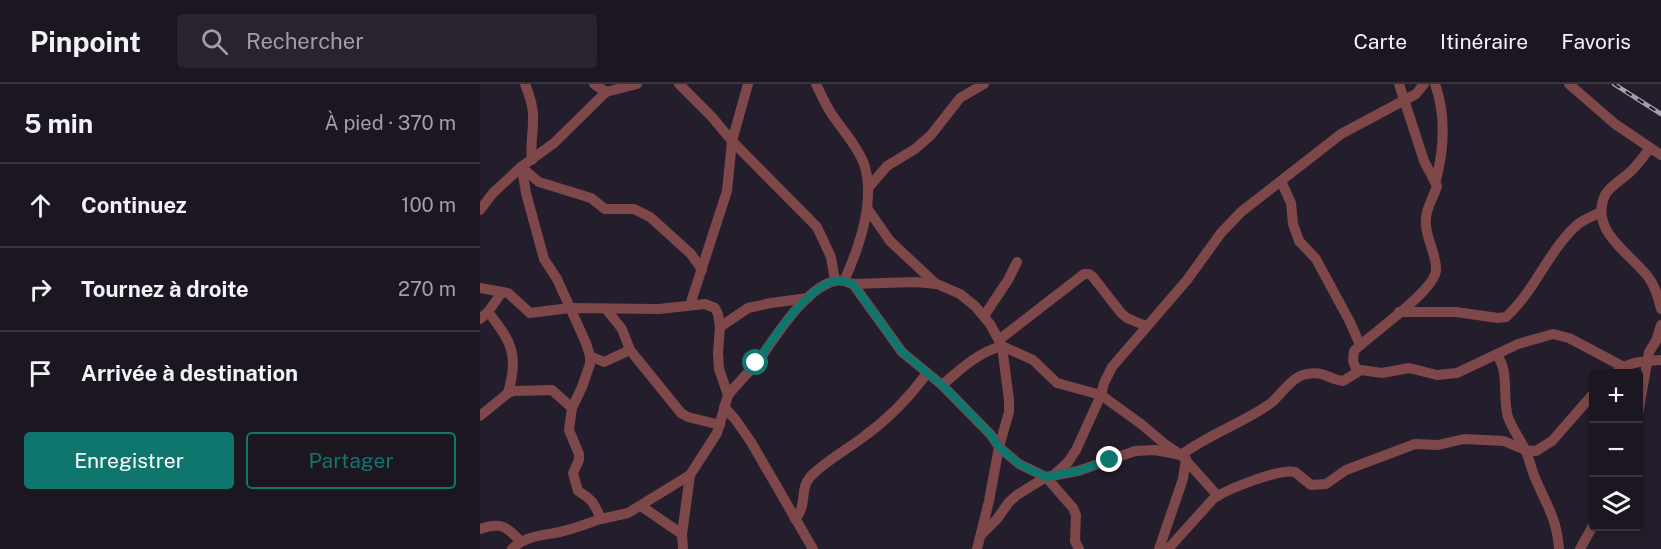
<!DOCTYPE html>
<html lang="fr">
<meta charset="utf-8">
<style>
:root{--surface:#1b1620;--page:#28232d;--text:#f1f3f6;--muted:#a09fa5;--line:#39353e;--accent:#0f766e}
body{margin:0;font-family:"Public Sans",sans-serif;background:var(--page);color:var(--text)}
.controls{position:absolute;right:18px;bottom:18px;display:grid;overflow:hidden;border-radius:6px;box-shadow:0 3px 9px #0003}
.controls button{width:54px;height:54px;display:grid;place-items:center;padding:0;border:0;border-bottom:2px solid var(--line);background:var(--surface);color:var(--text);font:30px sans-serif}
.stop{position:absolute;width:18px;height:18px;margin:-14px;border:4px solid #0f766e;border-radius:50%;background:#fff}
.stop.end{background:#0f766e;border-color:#fff;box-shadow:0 2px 6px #0008}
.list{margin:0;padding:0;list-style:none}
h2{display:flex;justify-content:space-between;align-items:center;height:78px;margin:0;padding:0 24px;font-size:26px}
h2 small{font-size:20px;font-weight:400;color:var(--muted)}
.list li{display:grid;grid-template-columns:39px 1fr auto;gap:18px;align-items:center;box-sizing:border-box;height:84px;padding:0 24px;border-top:2px solid var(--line)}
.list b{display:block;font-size:22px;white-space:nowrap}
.list em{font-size:20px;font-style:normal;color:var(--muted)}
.actions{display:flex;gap:12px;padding:18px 24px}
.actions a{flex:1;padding:14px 0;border:2px solid var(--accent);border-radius:6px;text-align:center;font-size:21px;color:var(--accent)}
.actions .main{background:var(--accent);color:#fff}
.icon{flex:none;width:33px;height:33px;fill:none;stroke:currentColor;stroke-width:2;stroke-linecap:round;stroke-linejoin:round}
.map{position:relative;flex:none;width:1181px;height:465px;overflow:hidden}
header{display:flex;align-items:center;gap:36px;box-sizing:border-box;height:84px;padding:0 30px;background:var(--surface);border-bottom:2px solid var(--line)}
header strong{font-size:28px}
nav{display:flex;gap:33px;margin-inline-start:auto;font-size:21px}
.search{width:420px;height:54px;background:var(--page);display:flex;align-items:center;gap:15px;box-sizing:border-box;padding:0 21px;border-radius:6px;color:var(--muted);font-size:22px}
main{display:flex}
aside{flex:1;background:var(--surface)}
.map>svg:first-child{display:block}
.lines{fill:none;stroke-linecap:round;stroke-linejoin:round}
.minor{stroke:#7e4749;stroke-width:10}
.rail-casing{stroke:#a49eaa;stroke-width:4.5}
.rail{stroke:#1b1422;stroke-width:2;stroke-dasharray:7;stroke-linecap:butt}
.route{stroke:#0f766e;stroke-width:8}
</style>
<header>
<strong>Pinpoint</strong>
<div class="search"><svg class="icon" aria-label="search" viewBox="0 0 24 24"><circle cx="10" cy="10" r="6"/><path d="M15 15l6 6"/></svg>Rechercher</div>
<nav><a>Carte</a><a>Itinéraire</a><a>Favoris</a></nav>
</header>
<main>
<aside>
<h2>5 min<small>À pied · 370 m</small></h2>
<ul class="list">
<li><svg class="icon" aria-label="ahead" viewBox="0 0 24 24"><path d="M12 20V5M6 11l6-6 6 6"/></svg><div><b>Continuez</b></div><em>100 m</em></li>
<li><svg class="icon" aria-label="right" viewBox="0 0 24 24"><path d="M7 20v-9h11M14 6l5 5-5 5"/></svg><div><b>Tournez à droite</b></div><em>270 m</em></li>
<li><svg class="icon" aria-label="arrive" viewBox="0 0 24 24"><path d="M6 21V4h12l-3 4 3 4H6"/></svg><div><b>Arrivée à destination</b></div></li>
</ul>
<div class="actions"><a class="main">Enregistrer</a><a>Partager</a></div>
</aside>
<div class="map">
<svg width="1181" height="465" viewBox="0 0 1181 465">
<rect width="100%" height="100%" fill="#241d2b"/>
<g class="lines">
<g class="minor">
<path d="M45,0C50,12 54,24 53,37C53,51 50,61 52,76"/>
<path d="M114,0L126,8"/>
<path d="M199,0L232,33L252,57L247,107L210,221"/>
<path d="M268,0L252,57L337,143L351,173L355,197"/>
<path d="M336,0C341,10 345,20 351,29C362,46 377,61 384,80C396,116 379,164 364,197"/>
<path d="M955,0C966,31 964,65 956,96"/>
<path d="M1089,0L1135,40L1181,71"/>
<path d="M1170,64C1163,73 1157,82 1149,89C1141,96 1130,102 1125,111C1110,145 1145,166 1164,188C1174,198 1178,212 1181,225"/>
<path d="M41,83L59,98L111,114L125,125H154L170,133L211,170L222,186"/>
<path d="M45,86L43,91L46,109L64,175L77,195L106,259L110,272V280L102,303L92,324L89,346L99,370V376L93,389L98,407C113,416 114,419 121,435L148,429L210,391"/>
<path d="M801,97L811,119L813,140L819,157L836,175L870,238L880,261"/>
<path d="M389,103L407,82L435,65L451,51L480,14L504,0"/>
<path d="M387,124L410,157L456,200"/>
<path d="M0,126L13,109L41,83L74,59L126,8L157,0"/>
<path d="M373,200L435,198L457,200L480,210L495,222L510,240L522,262L529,316V328L519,363L539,380L566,393L593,424L596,431L595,457L599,465"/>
<path d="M0,204L28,209L50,229L90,224L179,225L225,220L235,224L238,230L240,243L238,269L239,285L248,311L237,349L210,391L202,450L203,465"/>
<path d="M126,225L142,245L150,266L201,329L208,333L240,341"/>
<path d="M8,228C32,258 39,271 28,309"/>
<path d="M919,228H976L1018,234L1026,233C1055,207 1068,167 1097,141C1104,135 1113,132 1121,128"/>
<path d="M504,232L528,196L537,178"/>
<path d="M0,235L8,228L22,208"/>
<path d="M240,243L268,224L291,219L328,214"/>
<path d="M520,255L604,190H609L613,193L641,229L647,234L666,242"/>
<path d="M1016,271C1030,284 1022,315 1028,333C1032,345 1040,354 1045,366C1050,375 1051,386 1056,396C1067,422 1077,435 1079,465"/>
<path d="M110,272L124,278L150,266"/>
<path d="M877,287L873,277L874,267C891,250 953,208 956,187C957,172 947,156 946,142C944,127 953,115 957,102L944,77L919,0"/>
<path d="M1135,290C1148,277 1164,277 1181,276"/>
<path d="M462,301C482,284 497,269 522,262L553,276L577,299L621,311L661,340L686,361L701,371C729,350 763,339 791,319C802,310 812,292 827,290C847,287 847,295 863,297L881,286L902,289L929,284L957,291L977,289L1038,260L1073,250L1089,254L1142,282"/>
<path d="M248,311C257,300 267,290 276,280C294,256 324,204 355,197C361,195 367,198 373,200L422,268L462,301L511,351L519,363L509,417L497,465"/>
<path d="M244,323L255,335L271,358L333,465"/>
<path d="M1158,330L1169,268L1176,257L1181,241"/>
<path d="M0,332L28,309L34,307L72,306L92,324"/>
<path d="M574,391L588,378L596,366L621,311L624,299L632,283L707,196L741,149L761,128L861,50L936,10L944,0"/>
<path d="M161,422L202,450"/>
<path d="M315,435C328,421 319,406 330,393C344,378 366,366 382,354C407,336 429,314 447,289"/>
<path d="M0,445C20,438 27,442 40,457"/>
<path d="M501,451L517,435L529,418L537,411L566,393L598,387L655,367L675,366L701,371L738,412"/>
<path d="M32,465C47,451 61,452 80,448C94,445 108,439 121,435"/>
<path d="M679,465L703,395L706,375"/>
<path d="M688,465L734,414C748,405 800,384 815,388L831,401L846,400L866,386L935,360L958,361L984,355L1024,357L1045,366L1056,367L1072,357L1114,309"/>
<path d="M1100,465L1114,440"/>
</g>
<g class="rail-casing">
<path id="rail" d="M1134,0L1181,30"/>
</g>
<use href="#rail" class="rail"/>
</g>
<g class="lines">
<path class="route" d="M276,279C293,255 325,205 354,197C360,195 367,198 373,200L422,268L462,301L511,351L519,363L539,380L566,393L598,387L630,376"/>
</g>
</svg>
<div class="controls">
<button>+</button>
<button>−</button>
<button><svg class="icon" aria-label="layers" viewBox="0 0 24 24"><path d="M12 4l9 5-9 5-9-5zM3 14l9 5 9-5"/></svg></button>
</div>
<div class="stop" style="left:276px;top:279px"></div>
<div class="stop end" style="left:630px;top:376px"></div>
</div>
</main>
